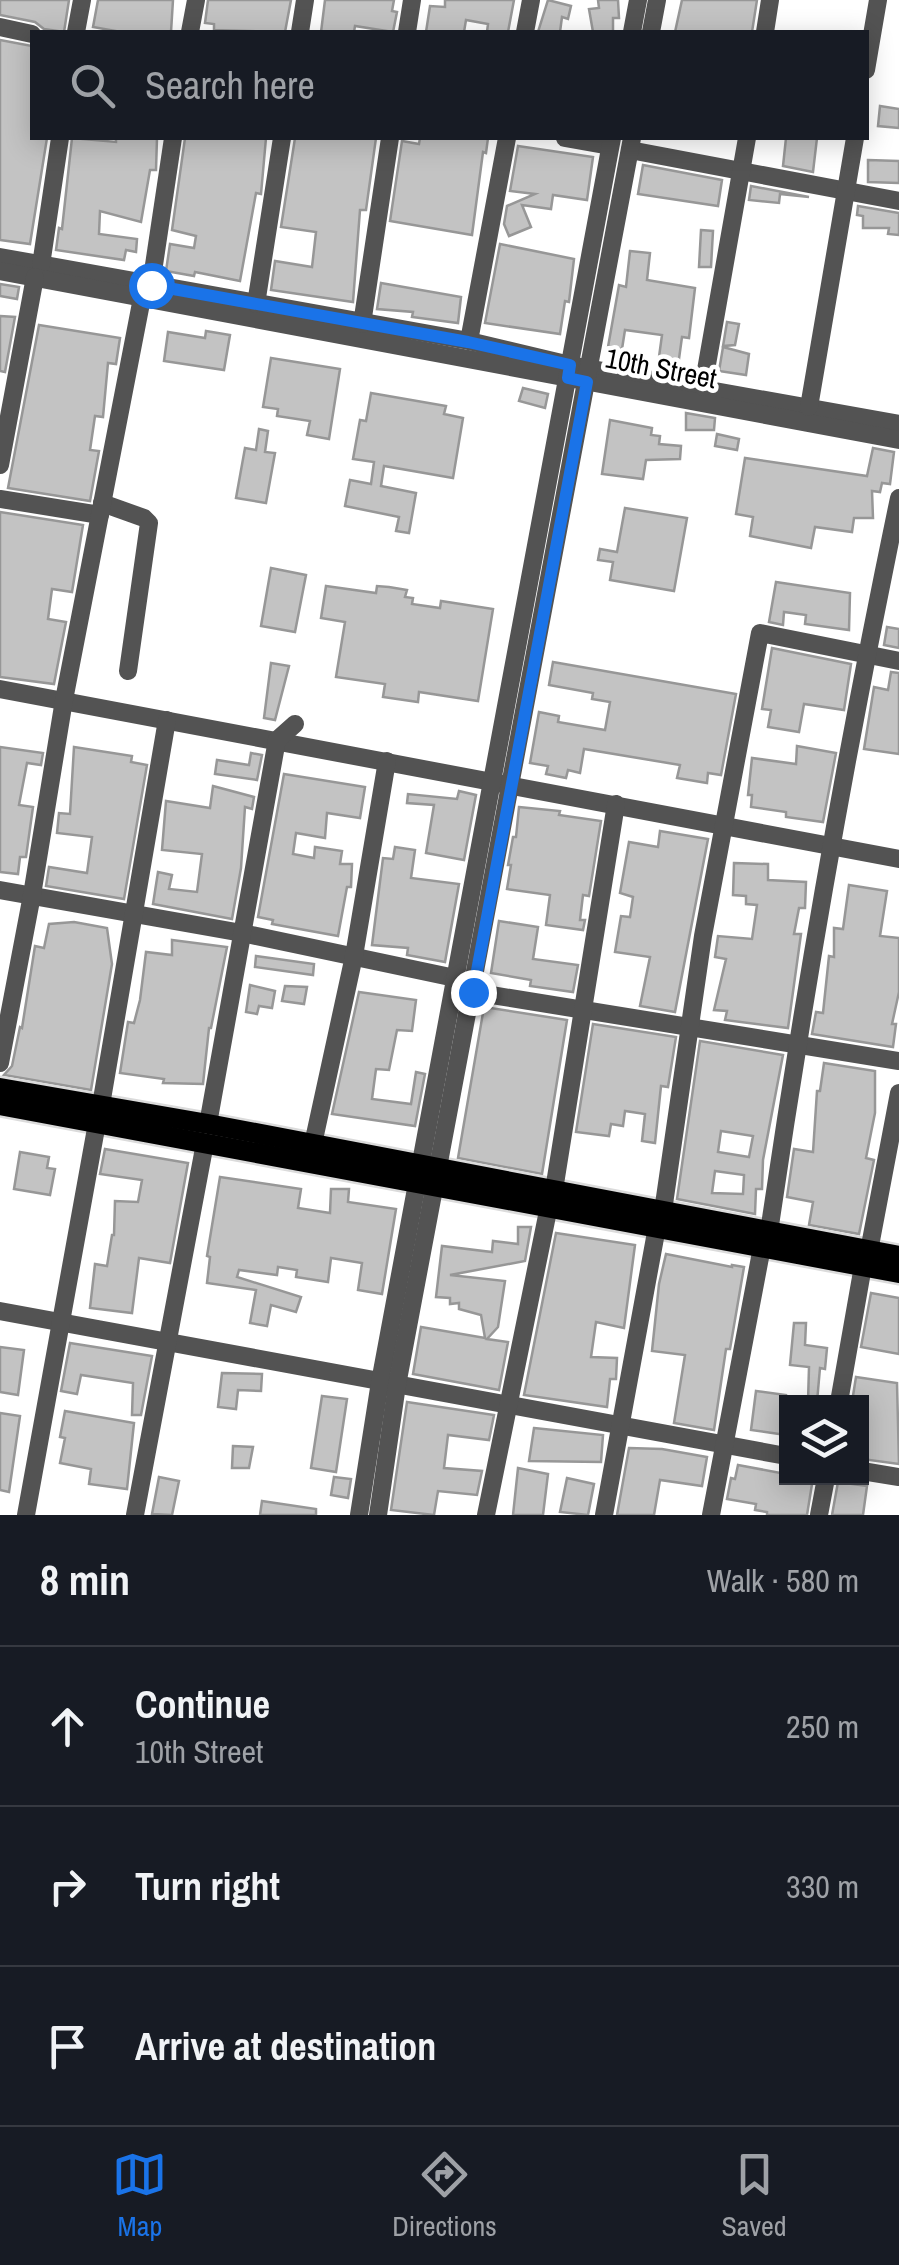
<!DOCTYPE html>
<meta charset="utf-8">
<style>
:root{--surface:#171b24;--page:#242831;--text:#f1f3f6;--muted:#9ea1a6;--line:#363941;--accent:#1a73e8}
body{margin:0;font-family:"Archivo Narrow",sans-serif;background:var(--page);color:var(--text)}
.controls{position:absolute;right:30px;bottom:30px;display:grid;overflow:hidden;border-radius:0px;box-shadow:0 5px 25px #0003}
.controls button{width:90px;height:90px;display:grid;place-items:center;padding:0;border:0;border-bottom:2px solid var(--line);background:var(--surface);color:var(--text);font:50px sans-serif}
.stop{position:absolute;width:30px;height:30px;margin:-22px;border:8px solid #1a73e8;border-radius:50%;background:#fff}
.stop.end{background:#1a73e8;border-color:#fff;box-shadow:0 2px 10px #0008}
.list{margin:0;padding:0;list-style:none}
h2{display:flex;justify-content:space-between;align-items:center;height:130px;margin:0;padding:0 40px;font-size:42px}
h2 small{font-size:32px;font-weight:400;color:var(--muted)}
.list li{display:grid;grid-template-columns:65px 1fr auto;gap:30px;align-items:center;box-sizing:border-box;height:160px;padding:0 40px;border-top:2px solid var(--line)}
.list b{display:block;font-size:38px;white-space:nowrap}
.list p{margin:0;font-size:32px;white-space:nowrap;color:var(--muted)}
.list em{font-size:32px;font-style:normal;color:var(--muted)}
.icon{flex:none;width:55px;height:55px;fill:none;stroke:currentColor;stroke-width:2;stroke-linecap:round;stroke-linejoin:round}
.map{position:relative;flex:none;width:899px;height:1515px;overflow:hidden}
.search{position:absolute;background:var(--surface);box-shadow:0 5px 25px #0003;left:30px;right:30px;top:30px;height:110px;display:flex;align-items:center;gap:25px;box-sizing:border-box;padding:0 35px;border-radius:0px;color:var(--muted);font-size:38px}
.sheet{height:610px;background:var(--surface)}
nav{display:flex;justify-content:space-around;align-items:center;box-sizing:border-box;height:140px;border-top:2px solid var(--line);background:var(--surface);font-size:28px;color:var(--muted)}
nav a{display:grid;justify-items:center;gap:5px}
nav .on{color:var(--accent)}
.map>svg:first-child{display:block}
.building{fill:#c3c3c3;stroke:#979797;stroke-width:2.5;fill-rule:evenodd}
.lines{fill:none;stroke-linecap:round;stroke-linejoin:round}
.major-casing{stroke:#dbdbdb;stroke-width:25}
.minor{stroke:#535353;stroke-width:18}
.major{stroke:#000;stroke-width:20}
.route{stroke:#1a73e8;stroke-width:12}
.labels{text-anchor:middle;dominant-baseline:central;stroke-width:9;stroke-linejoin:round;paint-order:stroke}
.street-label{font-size:28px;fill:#000;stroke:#fff}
</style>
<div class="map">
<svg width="899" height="1515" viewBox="0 0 899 1515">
<rect width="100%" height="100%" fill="#fff"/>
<g class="building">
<path d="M0,0H69L64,32L44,29L35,22L0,15Z"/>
<path d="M98,0H173L171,32H121L93,27Z"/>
<path d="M208,0H291L285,32L214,30V24L205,23Z"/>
<path d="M325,0H394L392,11L397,12L393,32L355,26L354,32H321Z"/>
<path d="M445,0H514L508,32H487L488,24L466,20L464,32H426L430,6L445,7Z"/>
<path d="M548,0L571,6L568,19L562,17L560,32H538Z"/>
<path d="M598,0H618L619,18H613V32H593L589,9L599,8Z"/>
<path d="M682,0H757L752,32H675Z"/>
<path d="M0,40L32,46V138H47L30,244L0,240Z"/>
<path d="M880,106L899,109V128L878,126Z"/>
<path d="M72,138L116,142V138H157L156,170H150L141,222L100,211L99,234L137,239L136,252L126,250L124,260L56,250L59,228L62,229Z"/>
<path d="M185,138H266L261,194L256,193L240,281L195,272L194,276L166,271L170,244L194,248L196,236L172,230Z"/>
<path d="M295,138H376L366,210H360L353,302L271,290L275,261L312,267L316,232L281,227Z"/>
<path d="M420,138H488L486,153L483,152L472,235L390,221L402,141L419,144Z"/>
<path d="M786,138H817L813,172L783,166Z"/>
<path d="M518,146L593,157L587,200L553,195L551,209L522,205L531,227L509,236L504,224L507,206L535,194L510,191Z"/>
<path d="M868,160L899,161V183L868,182Z"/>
<path d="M643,165L722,180L718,206L638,194Z"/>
<path d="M751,186L809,197L780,194L779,203L749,200Z"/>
<path d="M858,206L899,213V235L888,234L889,228H863V216L857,215Z"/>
<path d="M701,230L713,231L711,267H699Z"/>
<path d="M500,244L574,259L569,302L565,301L560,334L485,323Z"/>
<path d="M630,251L650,253L647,280L695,288L689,338L682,337L679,359L659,357L662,335L625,330L622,349L608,347L619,285L626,287Z"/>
<path d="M381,283L461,297L458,323L412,317L413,312L377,309Z"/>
<path d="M0,284L19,287L17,299L0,296Z"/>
<path d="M0,316L15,317L5,372L0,371Z"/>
<path d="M727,322L739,324L735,345L723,346Z"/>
<path d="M39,325L120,338L116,364L108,363L103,417L95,416L90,450L99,451L90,501L8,488Z"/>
<path d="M206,331L230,335L224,370L164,361L168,332L205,338Z"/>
<path d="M723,347L749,354L746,375L719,371Z"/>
<path d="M271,358L340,369L329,439L307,435L310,421L277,416L278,409L263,407Z"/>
<path d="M523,388L548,394L545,408L519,401Z"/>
<path d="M371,393L446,406L444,414L463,418L453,478L384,466L381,486L416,493L409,533L396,531L399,517L345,506L350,480L371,484L374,462L353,459L360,420L366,421Z"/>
<path d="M686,413L715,418L714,430H686Z"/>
<path d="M610,420L652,428L651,435L660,436L659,444L681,446L680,459L646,460L643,479L602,474Z"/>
<path d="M259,429L268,431L265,452L275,453L266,503L236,498L245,448L256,450Z"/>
<path d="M717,434L739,439L737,450L715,446Z"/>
<path d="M873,448L894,452L890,484L882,483L880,492L872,491L873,518H854L852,532L815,527L811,548L750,536L753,517L736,514L745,458L867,476Z"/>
<path d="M625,508L687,518L674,591L610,580L613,562L598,560L600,549L617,552Z"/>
<path d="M0,512L83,525L72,592L52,589L48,619L66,622L54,684L0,677Z"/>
<path d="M271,568L306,575L295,632L261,626Z"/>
<path d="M776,582L850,593L849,630L805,624L806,615L784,612L783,625L769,622Z"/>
<path d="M326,586L376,593L377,586L389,587L407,590L405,597L413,598L412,604L440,608L441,601L493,609L478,701L419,692L418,702L383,697L385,684L336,677L345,622L321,618Z"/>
<path d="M887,627L899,629V648L884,645Z"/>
<path d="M772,648L851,664L844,710L804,704L799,732L768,727L771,710L762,709Z"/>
<path d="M553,662L736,694L721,775L708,773L707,783L677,778L680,765L584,749L580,773L568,770L566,778L546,774L548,766L530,763L539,712L559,716L558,722L605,730L610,702L592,699L593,693L549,685Z"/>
<path d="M271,663L289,666L275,720L264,718Z"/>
<path d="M891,672L899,673V754L864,749L874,687L888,690Z"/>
<path d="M797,746L836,753L823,822L786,817V812L751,807L752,795H748L752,758L796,764Z"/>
<path d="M0,747L43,753L41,765L27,763L19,805L33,807L26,857H20L18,874L0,872Z"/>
<path d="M74,747L132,756L131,762L147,765L124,899L46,886L49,867L87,873L92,837L57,833L59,813L70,814Z"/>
<path d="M251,753L262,755L257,780L215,774L217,760L249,765Z"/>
<path d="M284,774L365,787L360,818L327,813L325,838L296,833L293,854L314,858L315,847L342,851L340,864H352L351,887H347L338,936L272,924L273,920L258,917Z"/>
<path d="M213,786L254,797L252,809L245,807L241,868L232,919L153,904L158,872L172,875L169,889L197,892L202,854L162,850L166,801L210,808Z"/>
<path d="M459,791L476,795L464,860L426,853L434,805L407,803L408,794L457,799Z"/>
<path d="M519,807L560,811L559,815L601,821L589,896L583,895L580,920H585L583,930L546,925L550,895L507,889L511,865H508L513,837H516Z"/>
<path d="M660,831L708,839L675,1012L640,1006L650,957L615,952L621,916L630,917L633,897L620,893L629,842L658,847Z"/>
<path d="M395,847L415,850L411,878L459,884L445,962L407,955L408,948L372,945L383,858L393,859Z"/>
<path d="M734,863L768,864V880L806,882L805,908H799L794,934H801L788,1028L725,1020L727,1011L714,1010L726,959L715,957L718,936L752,939L757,905L746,904V896L733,895Z"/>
<path d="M849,885L887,891L880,936L899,938V992L892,1024H896L893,1047L812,1034L816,1012L823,1013L829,956L834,957V928L843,929Z"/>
<path d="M499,921L538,927L533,959L578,965L573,992L530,986L531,980L491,973Z"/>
<path d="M74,922L107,928L112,964L91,1090L4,1075L12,1066L20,1027L22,1028L35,946L44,948L49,924Z"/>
<path d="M172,940L227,947L211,1028H209L203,1084L163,1083L164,1079L120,1073L128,1022L134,1023L140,1000L146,952L172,955Z"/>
<path d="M256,956L314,964L313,975L255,967Z"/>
<path d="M250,985L275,991L272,1008L259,1006L257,1014L246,1012Z"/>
<path d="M285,986L307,987L304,1004L282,1001Z"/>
<path d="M359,992L416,1000L412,1031L397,1030L389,1070L376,1069L372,1099L411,1104L416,1072L425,1074L415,1126L332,1114Z"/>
<path d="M484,1007L567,1020L542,1174L458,1158Z"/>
<path d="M593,1024L676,1037L668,1087L661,1086L655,1143L642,1141L645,1114L625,1111L623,1126L611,1124L609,1136L576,1132Z"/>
<path d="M700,1041L783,1055L763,1160L762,1189H756L755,1214L677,1199ZM721,1131L753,1136L749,1157L718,1152ZM715,1171L744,1175L743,1194L712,1193Z"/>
<path d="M824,1063L875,1071V1113L866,1158L874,1160L859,1234L809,1225L813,1202L787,1197L794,1149L813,1152L817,1091H820Z"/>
<path d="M105,1149L188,1163L170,1263L139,1258L132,1313L90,1308L95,1264L107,1266L112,1235H114L115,1201L138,1202L142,1180L100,1174Z"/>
<path d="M20,1152L49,1157L47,1168L55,1169L50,1195L14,1189Z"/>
<path d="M220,1177L301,1189L298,1208L330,1213L331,1189H349L348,1202L396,1209L382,1294L358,1290L362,1263L331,1258L328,1282L296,1277L297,1270L278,1267L277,1275L239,1270L237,1277L301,1297L296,1312L271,1305L267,1326L250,1323L256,1290L207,1283L210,1257L207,1256Z"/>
<path d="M518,1227H531L525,1261L450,1275L505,1281L498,1327L487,1339L508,1342L499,1390L413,1374L421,1327L485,1338L481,1315L459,1309V1303L450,1304V1298L436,1297L442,1246L492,1252L493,1241L518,1244Z"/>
<path d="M556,1233L635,1245L624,1328L596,1322L591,1357L617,1358L616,1379H610L607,1407L524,1395Z"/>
<path d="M666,1254L732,1267V1265L744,1267L730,1349H726L714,1430L674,1423L685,1355L652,1351L659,1284Z"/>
<path d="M871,1293L899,1298V1354L861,1347Z"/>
<path d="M794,1323H806L805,1345L827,1348L825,1369L820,1368L817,1402H808L809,1367L790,1365Z"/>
<path d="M70,1343L152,1356L141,1415H132L133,1383L81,1375L77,1394L61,1391Z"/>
<path d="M0,1347L24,1350L18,1395L0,1392Z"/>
<path d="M222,1373L262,1374L261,1391L238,1390L236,1409L218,1407Z"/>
<path d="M856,1377L897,1383L899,1464L862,1459V1402H852Z"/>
<path d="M756,1391L786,1395V1435L751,1430Z"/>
<path d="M322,1396L347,1399L336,1472L311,1468Z"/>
<path d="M407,1402L494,1415L489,1440L448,1435L444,1468L482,1471L477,1495L438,1491L434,1515L391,1510Z"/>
<path d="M65,1411L134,1423L127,1489L89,1484L91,1469L60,1463L65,1438L60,1437Z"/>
<path d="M0,1413L20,1416L9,1492L0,1490Z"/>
<path d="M534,1428L603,1435L601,1462L529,1461Z"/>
<path d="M233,1446L253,1447L249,1468H232Z"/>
<path d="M629,1448L662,1449L707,1457L702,1486L660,1480L654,1515H617Z"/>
<path d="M738,1465L786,1474V1478H813L807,1515H767V1512L755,1510L756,1504L727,1499L731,1478L735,1479Z"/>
<path d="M518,1468L548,1474L543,1515H513Z"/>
<path d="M159,1477L179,1481L172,1515L152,1514Z"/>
<path d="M334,1477L351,1479L348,1498L331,1495Z"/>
<path d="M567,1478L594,1484L588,1515L560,1512Z"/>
<path d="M838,1482L867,1486L863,1515H832Z"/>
<path d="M262,1501L316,1509V1515H260Z"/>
</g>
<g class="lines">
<g class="major-casing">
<g id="major">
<path d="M0,1088L208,1124L899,1256"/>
<path d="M0,1105L899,1273"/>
</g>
</g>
<g class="minor">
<path d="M0,27L32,34"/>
<path d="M76,32L82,0"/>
<path d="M190,32L196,0"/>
<path d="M300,32L305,0"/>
<path d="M407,32L412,0"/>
<path d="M525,32L531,0"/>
<path d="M632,32L638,0"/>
<path d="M651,32L657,0"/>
<path d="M765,32L770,0"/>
<path d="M866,70L878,0"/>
<path d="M565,138L610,146"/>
<path d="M630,150L899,201"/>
<path d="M0,257L469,341L570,365L899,424"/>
<path d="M41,265L60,138"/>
<path d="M0,271L899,440"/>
<path d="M151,285L173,138"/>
<path d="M256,304L282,138"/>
<path d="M362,324L390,138"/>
<path d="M469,341L507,138"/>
<path d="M703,387L747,138"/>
<path d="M809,407L855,138"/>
<path d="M0,465L35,277"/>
<path d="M0,499L100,515"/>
<path d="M102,503L144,518L149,523L128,671"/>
<path d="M0,689L899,859"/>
<path d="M0,890L242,933L455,978"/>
<path d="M473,992L899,1061"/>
<path d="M0,1063L32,895L64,700L142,298"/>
<path d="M101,1105L167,720"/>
<path d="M208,1124L277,740L295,724"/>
<path d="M313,1144L354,956L387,761"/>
<path d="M554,1190L616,804"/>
<path d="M663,1211L703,936L760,633L899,661"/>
<path d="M769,1232C805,986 848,741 899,498"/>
<path d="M869,1251L899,1093"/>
<path d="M0,1311L786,1456"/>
<path d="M839,1402L863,1266"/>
<path d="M862,1471L899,1477"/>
<path d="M26,1515L97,1123"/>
<path d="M135,1515L205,1143"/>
<path d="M359,1515L380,1382L612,138"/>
<path d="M378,1515L397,1385L632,138"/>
<path d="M486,1515L549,1206"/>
<path d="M604,1515L657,1227"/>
<path d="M711,1515L762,1247"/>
<path d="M819,1515L826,1478"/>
</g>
<use href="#major" class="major"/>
</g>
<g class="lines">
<path class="route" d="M151,285L468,342L570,365L568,378L587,382L473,992"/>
</g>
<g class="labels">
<g class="street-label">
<text transform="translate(661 368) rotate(11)">10th Street</text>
</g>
</g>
</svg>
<div class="controls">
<button><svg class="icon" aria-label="layers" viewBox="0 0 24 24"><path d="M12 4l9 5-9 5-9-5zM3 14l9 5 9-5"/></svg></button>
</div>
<div class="stop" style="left:151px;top:285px"></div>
<div class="stop end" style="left:473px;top:992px"></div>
<div class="search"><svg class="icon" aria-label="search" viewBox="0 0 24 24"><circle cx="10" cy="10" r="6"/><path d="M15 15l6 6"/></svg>Search here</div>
</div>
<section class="sheet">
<h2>8 min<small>Walk · 580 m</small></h2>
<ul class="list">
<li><svg class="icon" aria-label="ahead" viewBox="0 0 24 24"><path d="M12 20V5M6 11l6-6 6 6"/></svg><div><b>Continue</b><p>10th Street</p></div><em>250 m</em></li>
<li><svg class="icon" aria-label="right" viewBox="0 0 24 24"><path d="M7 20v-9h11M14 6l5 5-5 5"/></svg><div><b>Turn right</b></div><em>330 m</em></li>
<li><svg class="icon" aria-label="arrive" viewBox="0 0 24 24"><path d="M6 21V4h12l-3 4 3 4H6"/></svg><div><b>Arrive at destination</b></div></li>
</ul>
</section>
<nav>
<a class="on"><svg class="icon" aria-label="map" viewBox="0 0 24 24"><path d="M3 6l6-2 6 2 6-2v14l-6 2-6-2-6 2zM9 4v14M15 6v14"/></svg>Map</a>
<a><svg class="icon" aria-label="directions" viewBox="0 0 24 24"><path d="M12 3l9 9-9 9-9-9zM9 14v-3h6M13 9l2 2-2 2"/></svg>Directions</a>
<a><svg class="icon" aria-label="saved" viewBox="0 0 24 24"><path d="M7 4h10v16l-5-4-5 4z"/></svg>Saved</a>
</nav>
